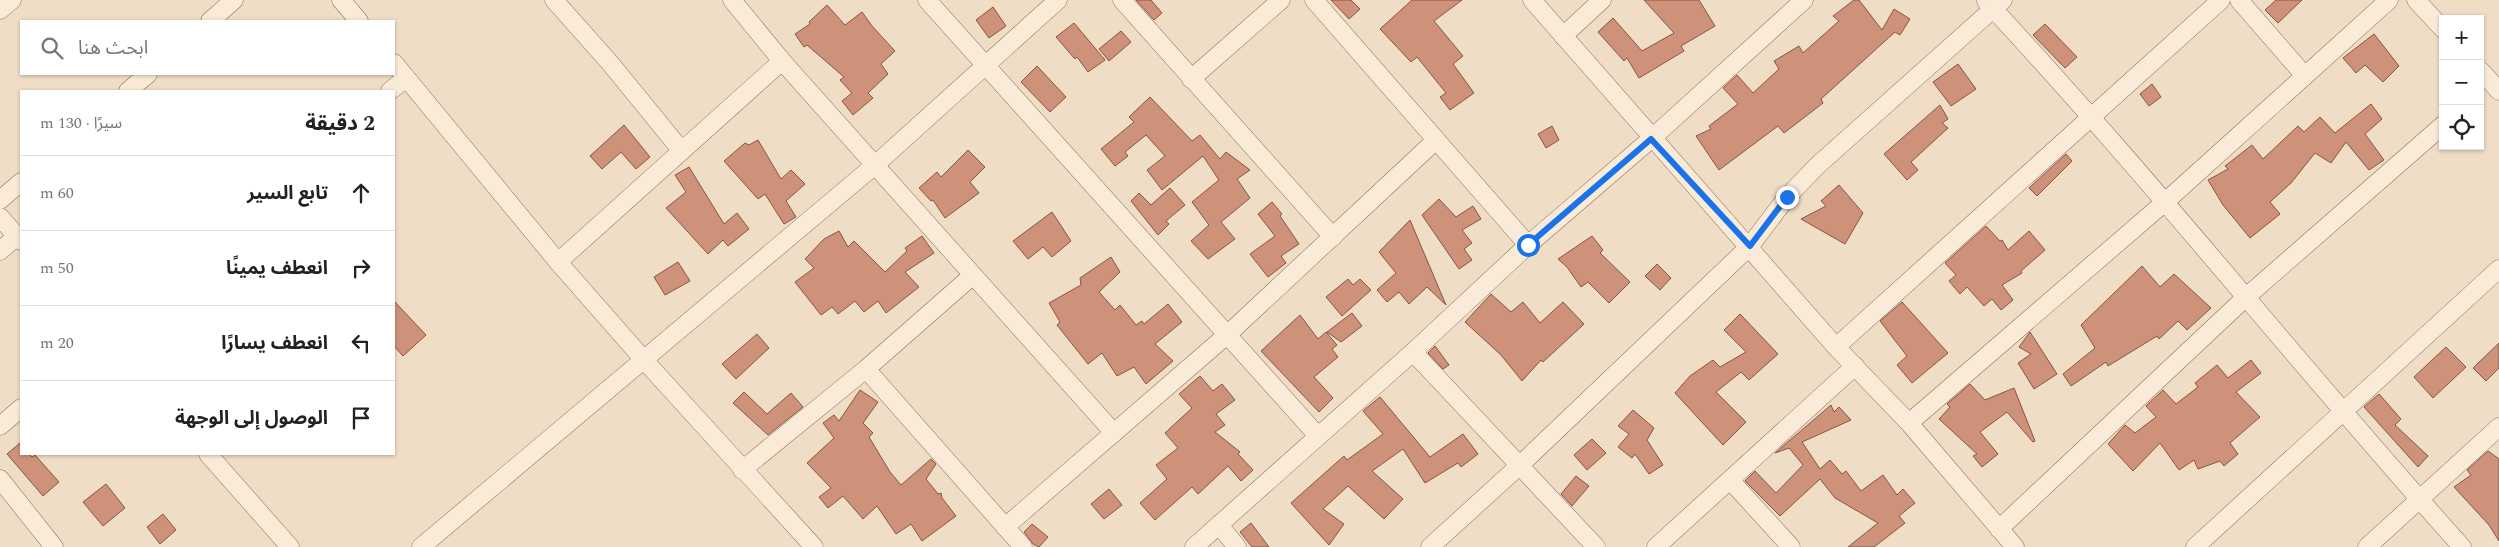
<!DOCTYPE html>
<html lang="ar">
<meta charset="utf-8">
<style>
:root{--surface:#fff;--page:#f6f6f6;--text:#222;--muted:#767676;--line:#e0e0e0}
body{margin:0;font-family:Spectral,"Noto Sans Arabic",serif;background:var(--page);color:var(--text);direction:rtl}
.controls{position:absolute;right:15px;top:15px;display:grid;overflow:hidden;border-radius:0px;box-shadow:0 1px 4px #0004}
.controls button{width:45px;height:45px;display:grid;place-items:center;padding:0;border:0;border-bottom:1px solid var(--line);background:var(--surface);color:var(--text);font:25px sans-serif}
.stop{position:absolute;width:15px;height:15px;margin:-11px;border:4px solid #1a73e8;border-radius:50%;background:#fff}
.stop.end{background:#1a73e8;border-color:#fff;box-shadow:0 1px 5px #0008}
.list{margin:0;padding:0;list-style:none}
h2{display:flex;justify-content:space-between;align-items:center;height:65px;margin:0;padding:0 20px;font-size:21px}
h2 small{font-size:16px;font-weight:400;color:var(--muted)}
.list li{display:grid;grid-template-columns:32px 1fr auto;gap:15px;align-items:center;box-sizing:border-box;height:75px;padding:0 20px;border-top:1px solid var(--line)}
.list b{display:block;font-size:19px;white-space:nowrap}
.list em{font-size:16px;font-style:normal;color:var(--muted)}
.icon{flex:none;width:28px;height:28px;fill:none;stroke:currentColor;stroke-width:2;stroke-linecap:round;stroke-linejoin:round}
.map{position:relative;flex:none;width:2499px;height:547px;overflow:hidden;direction:ltr}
.search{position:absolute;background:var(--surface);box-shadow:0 1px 4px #0004;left:20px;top:20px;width:375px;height:55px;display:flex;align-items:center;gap:12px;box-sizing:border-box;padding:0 18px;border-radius:0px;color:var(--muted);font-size:19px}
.panel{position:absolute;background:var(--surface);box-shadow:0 1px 4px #0004;left:20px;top:90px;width:375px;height:365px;border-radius:0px;direction:rtl}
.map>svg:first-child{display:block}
.building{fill:#ce927a;stroke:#8a5440}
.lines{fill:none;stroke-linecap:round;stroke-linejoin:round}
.minor-casing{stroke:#8b6e5a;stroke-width:19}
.minor{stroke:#faebd8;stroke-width:18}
.route{stroke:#1a73e8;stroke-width:6}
</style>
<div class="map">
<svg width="2499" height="547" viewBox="0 0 2499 547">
<rect width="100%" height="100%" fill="#efddc5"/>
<g class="building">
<path d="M1136,0H1151L1162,13L1154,20Z"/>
<path d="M1331,0H1351L1360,9L1349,19Z"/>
<path d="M1412,0H1462L1434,21L1463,56L1453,64L1474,93L1450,110L1440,97L1446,93L1417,57L1411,62L1380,29Z"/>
<path d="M1644,0H1699L1715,26L1681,46L1684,51L1639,78L1627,58L1624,61L1598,32L1613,18L1642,51L1674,33Z"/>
<path d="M1854,0H1859L1882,30L1894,9L1910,19L1900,35L1895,32L1821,99L1823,103L1784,133L1778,126L1719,170L1696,136L1711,129L1709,126L1738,104L1723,88L1737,75L1753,93L1779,69L1774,61L1799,46L1803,53L1839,21L1833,16Z"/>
<path d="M2276,0H2302L2278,23L2265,10Z"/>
<path d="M827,5L845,25L862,12L872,26L895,51L881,64L888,74L868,93L873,98L853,115L842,101L852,93L840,80L844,77L807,45L804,47L795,34L810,24L809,22Z"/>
<path d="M993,7L1006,26L989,38L976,20Z"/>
<path d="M1074,23L1105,60L1088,72L1077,57L1075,59L1056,37Z"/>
<path d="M2045,24L2077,57L2065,68L2033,35Z"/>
<path d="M1121,31L1131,42L1109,61L1099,49Z"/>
<path d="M2374,34L2399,66L2383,82L2365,65L2356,73L2343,58Z"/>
<path d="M1958,64L1976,89L1951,106L1933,82Z"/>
<path d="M1037,66L1066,97L1050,112L1021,82Z"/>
<path d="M2152,84L2161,97L2149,106L2140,94Z"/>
<path d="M1150,97L1192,141L1200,135L1220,159L1226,152L1250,170L1237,179L1250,198L1221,222L1235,239L1208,259L1191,241L1209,225L1192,202L1219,180L1203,156L1162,190L1147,170L1165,156L1146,135L1125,152L1128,156L1115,166L1101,149L1134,122L1129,117Z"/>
<path d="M2371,104L2382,119L2365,134L2384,160L2369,170L2346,142L2331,163L2315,153L2291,183L2270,202L2280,214L2250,238L2223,205L2208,180L2228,169L2225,166L2252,145L2263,159L2298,126L2304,132L2320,117L2335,133Z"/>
<path d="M1940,105L1948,119L1942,123L1948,128L1911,162L1918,170L1907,180L1884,154Z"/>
<path d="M624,125L650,157L636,169L621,152L602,169L590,156Z"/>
<path d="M1552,126L1559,140L1546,148L1538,134Z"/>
<path d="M758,140L781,179L791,170L805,184L786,201L796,217L784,224L765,194L758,199L724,161L745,143L749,145Z"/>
<path d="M968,150L985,167L970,182L979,193L945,218L933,200L931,201L919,188L937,172L941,177Z"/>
<path d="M2066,154L2072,161L2037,196L2029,188Z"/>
<path d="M689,167L724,224L737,213L749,229L728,246L723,240L708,254L666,208L686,192L675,175Z"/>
<path d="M1839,185L1863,213L1845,244L1801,219L1826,206L1821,201Z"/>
<path d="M1170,188L1185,205L1166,221L1169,224L1158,235L1131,201L1139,193L1151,205Z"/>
<path d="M1439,199L1456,217L1473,206L1481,219L1462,230L1472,243L1464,249L1472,260L1459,269L1422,215Z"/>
<path d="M1272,202L1282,214L1280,216L1299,244L1281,256L1286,263L1268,277L1250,254L1275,236L1258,214Z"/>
<path d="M1052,212L1071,241L1052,257L1043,247L1028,259L1013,241Z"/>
<path d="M1410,220L1446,305L1427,287L1409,304L1399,292L1387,302L1377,290L1396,273L1379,252Z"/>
<path d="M1986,226L2000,241L2002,240L2008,250L2029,231L2045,250L2021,271L2022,273L2002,285L2013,300L2001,310L1992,299L1984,306L1967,287L1960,294L1949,281L1956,275L1945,263Z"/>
<path d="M839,231L848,247L854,241L885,272L907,251L905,248L922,236L934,253L905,272L919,287L886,313L878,301L864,312L855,301L838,314L832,307L821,315L795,282L814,268L805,259L824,239Z"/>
<path d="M1592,236L1603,250L1600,253L1630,282L1609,303L1588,282L1581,287L1567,267L1558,259Z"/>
<path d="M1111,257L1120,272L1099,292L1115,310L1120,305L1136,325L1142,321L1144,324L1168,304L1182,322L1155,344L1173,361L1146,384L1134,367L1117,376L1102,353L1088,364L1057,325L1060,322L1049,303L1081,285L1080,278Z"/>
<path d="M678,262L690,281L665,295L654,277Z"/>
<path d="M1657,264L1671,278L1660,290L1645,276Z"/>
<path d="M2142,266L2160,287L2174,274L2211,308L2187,330L2178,321L2159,339L2157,336L2108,366L2106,362L2071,386L2063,374L2095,348L2081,325Z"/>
<path d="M1348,279L1353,285L1360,279L1371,290L1342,316L1326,297Z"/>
<path d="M1491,294L1511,312L1523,302L1540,323L1563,302L1584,324L1543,362L1541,360L1522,381L1501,355L1465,322Z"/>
<path d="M394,301L426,335L403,356L394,346Z"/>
<path d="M1902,302L1948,353L1912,383L1897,365L1907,356L1880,321Z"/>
<path d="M1352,313L1362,326L1341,342L1327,332Z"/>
<path d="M1740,314L1778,354L1749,380L1741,372L1716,392L1746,422L1723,445L1675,393L1690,376L1713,360L1720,367L1746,352L1724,330Z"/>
<path d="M1300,315L1318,339L1326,332L1337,345L1332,349L1338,357L1314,377L1333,398L1319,412L1261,351Z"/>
<path d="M2030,332L2057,374L2034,389L2018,363L2031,354L2019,347Z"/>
<path d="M757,334L769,348L736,379L722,364Z"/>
<path d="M2499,343V368L2486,381L2473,368Z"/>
<path d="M1435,346L1449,365L1443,369L1428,353Z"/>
<path d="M2446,347L2466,367L2433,398L2414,377Z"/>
<path d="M2251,360L2261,373L2236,392L2260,417L2230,443L2238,454L2224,466L2220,461L2198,469L2194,460L2179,470L2160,443L2133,471L2108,444L2125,425L2135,433L2156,417L2146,406L2163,390L2176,404L2198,387L2195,383L2217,365L2228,378Z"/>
<path d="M1200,376L1213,391L1222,384L1235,400L1216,414L1225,425L1215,432L1240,452L1238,454L1253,470L1241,481L1228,466L1198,494L1192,487L1155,520L1140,503L1167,479L1156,465L1178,448L1165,433L1192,408L1179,394Z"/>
<path d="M1970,384L1985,400L2014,388L2035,441L2033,442L2007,412L1980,432L1998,454L1982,467L1973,456L1977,454L1939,419L1950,407L1947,404Z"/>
<path d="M860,390L878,402L863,423L873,433L869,437L890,472L901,485L931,459L936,464L926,479L938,494L941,493L942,498L956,516L922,541L911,524L896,534L877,506L863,519L843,496L828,508L819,497L831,488L807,463L834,438L823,423L834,415L839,421Z"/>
<path d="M744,392L767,414L791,393L803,407L768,435L733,403Z"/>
<path d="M2379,394L2401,419L2395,425L2428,456L2418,467L2364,407Z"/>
<path d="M1380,397L1430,457L1463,434L1478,454L1461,467L1458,463L1425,483L1403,449L1372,471L1403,499L1384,519L1348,486L1323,509L1344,524L1329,545L1291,503L1344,456L1347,460L1383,434L1363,411Z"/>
<path d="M1831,405L1834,412L1839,407L1851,420L1802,442L1820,469L1830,460L1842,474L1846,471L1861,491L1883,475L1897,495L1903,489L1915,503L1899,516L1905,523L1874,547H1848L1878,523L1835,498L1820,479L1780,516L1745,481L1755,471L1776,493L1803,465L1789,448L1775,453Z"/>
<path d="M1633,410L1654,428L1647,440L1663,465L1649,474L1635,454L1632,458L1618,447L1629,434L1618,426Z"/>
<path d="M1592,439L1606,453L1587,470L1574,455Z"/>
<path d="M20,443L21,454H29L32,457L35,455L59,482L43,496L7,454Z"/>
<path d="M2488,451L2499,459V541L2489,525L2454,487L2471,475L2467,470Z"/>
<path d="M1576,476L1589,486L1572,506L1561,494Z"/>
<path d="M106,484L125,508L103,526L83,502Z"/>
<path d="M1109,489L1122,505L1104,519L1091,504Z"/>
<path d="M163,514L176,530L160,544L147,527Z"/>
<path d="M1251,523L1269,547H1252L1240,532Z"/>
<path d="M1032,524L1048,537L1039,547L1033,544L1024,532Z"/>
</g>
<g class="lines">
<g class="minor-casing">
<g id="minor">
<path d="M341,0L359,21"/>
<path d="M554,0L610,63L681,150"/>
<path d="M732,0L782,61L1114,433"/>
<path d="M927,0L1318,436"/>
<path d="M1122,0L1333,237"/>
<path d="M1314,0L1528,245"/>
<path d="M1532,0L1836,347L1909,423L2015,547"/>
<path d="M2239,0L2305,76"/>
<path d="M2416,0L2443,29"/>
<path d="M1986,1C2151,178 2301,368 2462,547"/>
<path d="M0,10L12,0"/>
<path d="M210,21L234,0"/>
<path d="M1563,36L1602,0"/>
<path d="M394,63L558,262L644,360L814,547"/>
<path d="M2480,70L2499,91"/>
<path d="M1191,79L1281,0"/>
<path d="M128,91L148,74"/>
<path d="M390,91L406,78"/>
<path d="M0,200L21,182"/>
<path d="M0,217L21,241"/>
<path d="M0,251L17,236"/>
<path d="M558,262L782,61"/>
<path d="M1836,347L2221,0"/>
<path d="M1413,352L1596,547"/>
<path d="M866,369L1023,547"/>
<path d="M1909,423L2165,202L2389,0"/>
<path d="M0,426L21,408"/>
<path d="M208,454L290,547"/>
<path d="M742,470L866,369L972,276"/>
<path d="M0,479L54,547"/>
<path d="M1730,480L1791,547"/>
<path d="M1219,525L1237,547"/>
<path d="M1005,527L1228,334L1435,141"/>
<path d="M1999,529L2245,298L2443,125"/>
<path d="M421,547L875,165L1058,0"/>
<path d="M1194,547L1413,352L1528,245L1651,139L1804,0"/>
<path d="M1430,547L1519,466L1750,246L1787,197L1818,165L2003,0"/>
<path d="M1656,547L1855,366"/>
<path d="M2195,547L2499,269"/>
<path d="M2367,547L2499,427"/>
</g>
</g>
<use href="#minor" class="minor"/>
</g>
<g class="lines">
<path class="route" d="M1528,245L1651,139L1750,246L1787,197"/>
</g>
</svg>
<div class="controls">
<button>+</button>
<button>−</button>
<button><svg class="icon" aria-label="locate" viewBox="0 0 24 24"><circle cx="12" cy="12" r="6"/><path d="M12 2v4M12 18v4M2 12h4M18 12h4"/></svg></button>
</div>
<div class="stop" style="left:1528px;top:245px"></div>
<div class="stop end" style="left:1787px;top:197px"></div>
<div class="search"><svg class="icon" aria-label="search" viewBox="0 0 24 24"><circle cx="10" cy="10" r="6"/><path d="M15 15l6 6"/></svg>ابحث هنا</div>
<section class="panel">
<h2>2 دقيقة<small>سيرًا · 130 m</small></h2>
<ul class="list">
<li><svg class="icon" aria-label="ahead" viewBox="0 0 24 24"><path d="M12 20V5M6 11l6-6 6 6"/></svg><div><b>تابع السير</b></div><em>60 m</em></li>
<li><svg class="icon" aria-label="right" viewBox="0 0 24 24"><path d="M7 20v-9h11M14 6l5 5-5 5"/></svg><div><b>انعطف يمينًا</b></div><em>50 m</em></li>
<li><svg class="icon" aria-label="left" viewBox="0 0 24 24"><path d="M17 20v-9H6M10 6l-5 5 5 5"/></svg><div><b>انعطف يسارًا</b></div><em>20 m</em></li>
<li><svg class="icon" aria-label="arrive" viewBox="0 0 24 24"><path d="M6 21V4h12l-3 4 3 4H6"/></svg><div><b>الوصول إلى الوجهة</b></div></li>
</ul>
</section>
</div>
